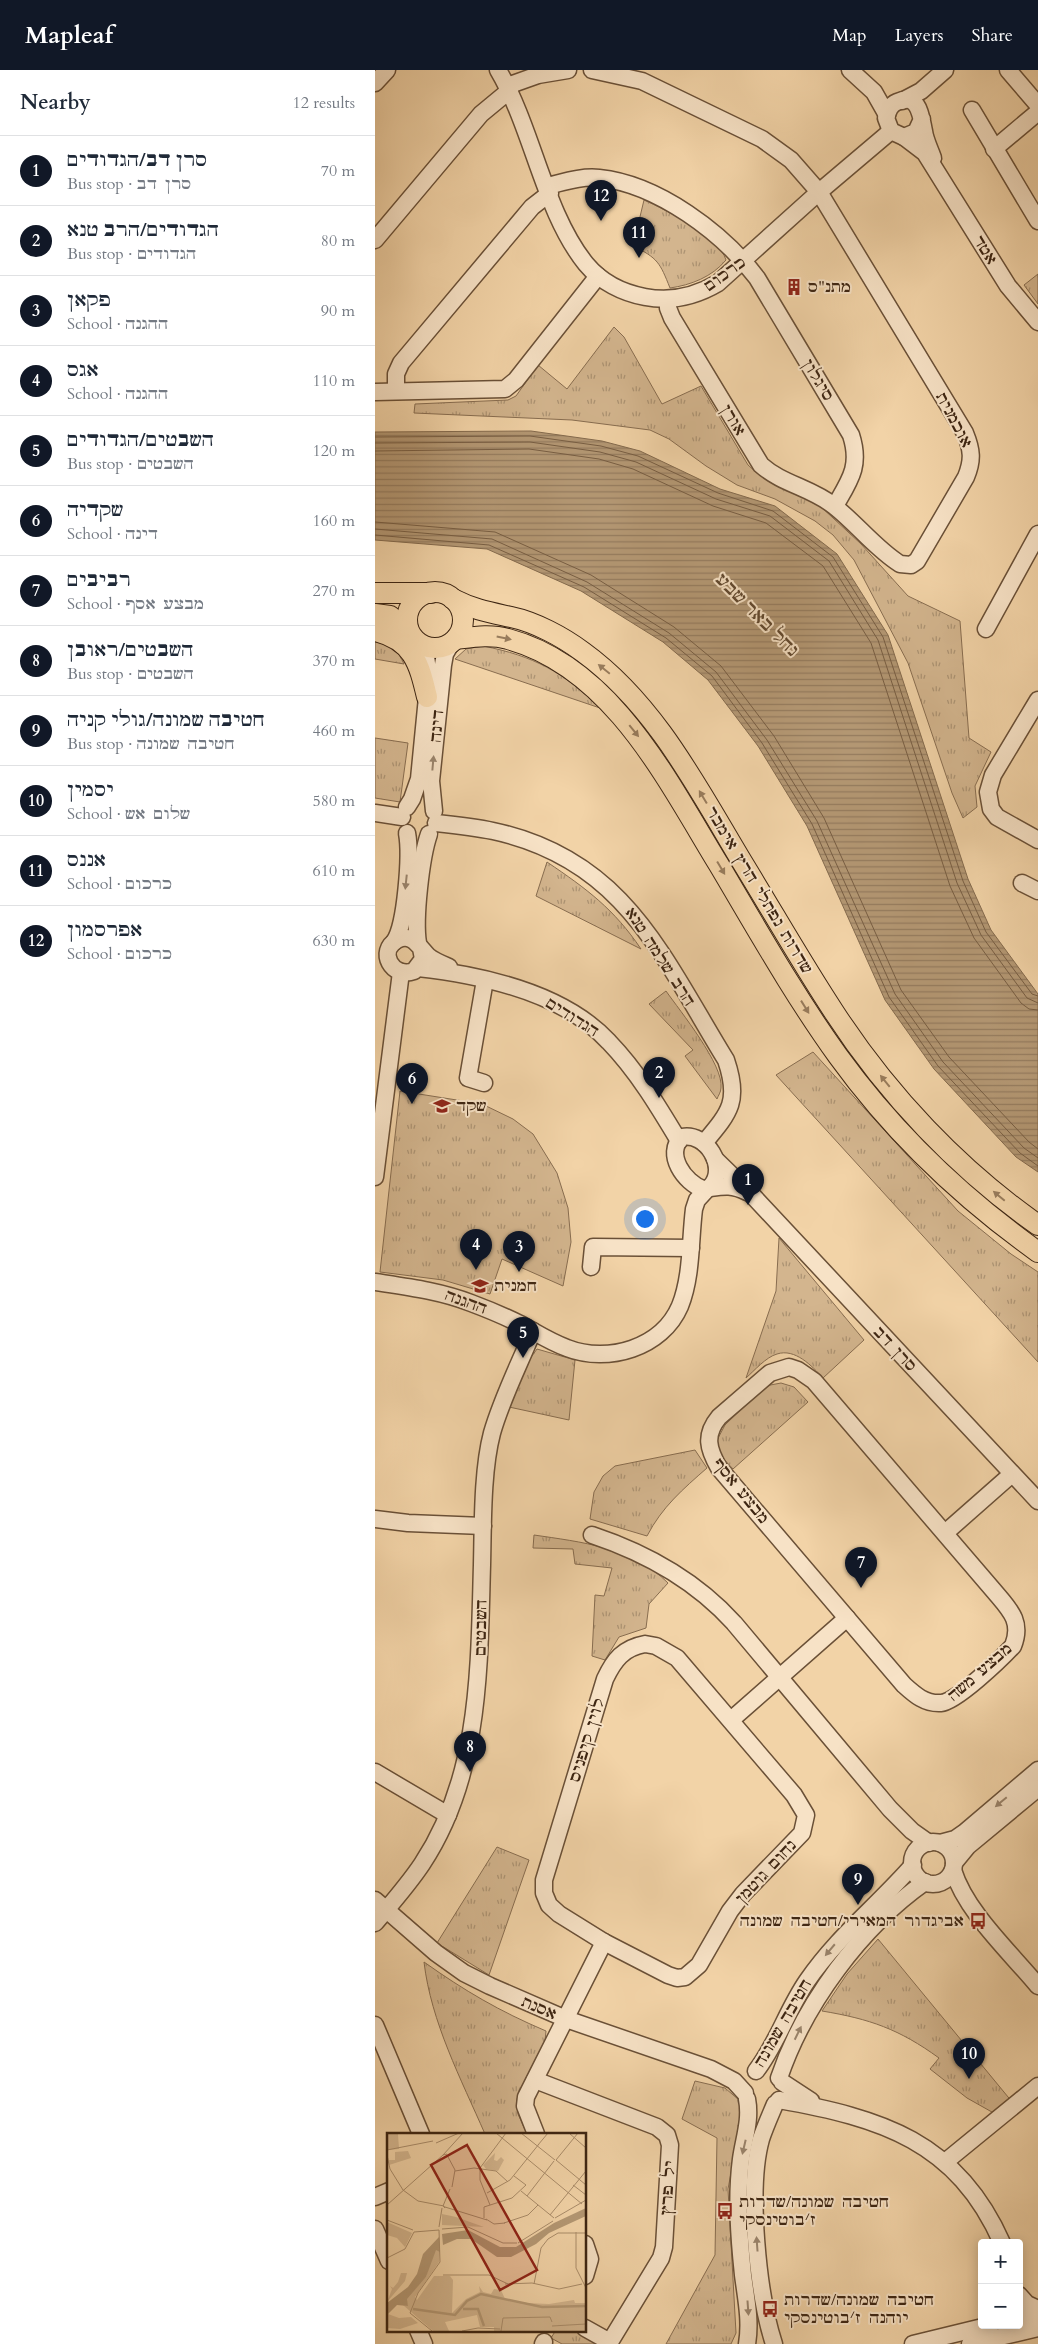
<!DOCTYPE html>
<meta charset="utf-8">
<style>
:root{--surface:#fff;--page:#f2f2f3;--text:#1f2937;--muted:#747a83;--line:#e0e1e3;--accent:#111827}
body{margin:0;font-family:Cardo,"Frank Ruhl Libre",serif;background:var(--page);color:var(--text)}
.controls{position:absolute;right:15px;bottom:15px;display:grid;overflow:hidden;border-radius:5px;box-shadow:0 2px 12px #0003}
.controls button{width:45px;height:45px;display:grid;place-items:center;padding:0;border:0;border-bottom:1px solid var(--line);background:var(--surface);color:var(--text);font:25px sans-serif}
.you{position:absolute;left:269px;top:1148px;width:18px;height:18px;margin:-12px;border:4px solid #fff;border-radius:50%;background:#1a73e8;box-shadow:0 0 0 8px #1a73e833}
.badge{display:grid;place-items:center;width:32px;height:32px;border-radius:50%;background:var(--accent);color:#fff;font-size:16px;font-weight:700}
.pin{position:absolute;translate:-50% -41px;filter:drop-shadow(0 1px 2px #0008)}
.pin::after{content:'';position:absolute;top:26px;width:18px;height:15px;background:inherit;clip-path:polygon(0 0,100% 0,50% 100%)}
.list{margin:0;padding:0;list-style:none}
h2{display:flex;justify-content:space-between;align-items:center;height:65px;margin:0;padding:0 20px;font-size:21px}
h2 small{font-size:16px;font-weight:400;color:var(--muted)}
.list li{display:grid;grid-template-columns:32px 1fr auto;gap:15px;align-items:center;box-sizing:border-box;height:70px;padding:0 20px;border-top:1px solid var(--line)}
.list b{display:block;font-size:19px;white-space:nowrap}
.list p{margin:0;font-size:16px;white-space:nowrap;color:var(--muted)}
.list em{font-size:16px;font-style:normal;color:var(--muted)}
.map{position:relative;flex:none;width:663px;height:2274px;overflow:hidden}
header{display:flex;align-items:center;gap:30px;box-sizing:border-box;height:70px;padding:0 25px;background:var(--accent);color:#fff}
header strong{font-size:24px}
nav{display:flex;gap:28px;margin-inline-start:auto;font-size:18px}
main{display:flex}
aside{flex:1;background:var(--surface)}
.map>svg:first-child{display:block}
.grass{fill:url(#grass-tufts);stroke:#886d50}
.water{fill:url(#water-rules);stroke:#846a4d}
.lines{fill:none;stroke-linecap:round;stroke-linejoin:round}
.shore{stroke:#785e43;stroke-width:1}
.minor-casing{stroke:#6a5037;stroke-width:19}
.major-casing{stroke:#3d2512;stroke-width:22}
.minor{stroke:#f7e2c6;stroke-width:16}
.major{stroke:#f2d3a7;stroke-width:20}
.oneway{fill:#987c5c}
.oneway2{fill:#9a846c}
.labels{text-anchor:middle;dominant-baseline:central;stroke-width:4;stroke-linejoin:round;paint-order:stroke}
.street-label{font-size:16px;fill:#3d2512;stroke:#f7e2c6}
.poi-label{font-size:16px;fill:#3d2512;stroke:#f7e2c6;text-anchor:start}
.water-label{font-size:18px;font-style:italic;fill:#61482f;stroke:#f7e2c6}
.inset-river{fill:none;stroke:#b49874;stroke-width:2.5}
.inset-road{fill:none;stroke:#aa8d6b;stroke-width:1}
.view{fill:#8f2418;fill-opacity:0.15;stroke:#8f2418;stroke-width:2.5}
.inset-edge{fill:none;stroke:#3d2512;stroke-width:2.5}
</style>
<header>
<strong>Mapleaf</strong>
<nav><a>Map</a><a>Layers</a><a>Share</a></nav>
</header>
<main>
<aside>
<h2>Nearby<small>12 results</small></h2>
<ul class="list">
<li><span class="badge">1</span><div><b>סרן דב/הגדודים</b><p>Bus stop · סרן דב</p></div><em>70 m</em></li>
<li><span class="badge">2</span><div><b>הגדודים/הרב טנא</b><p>Bus stop · הגדודים</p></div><em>80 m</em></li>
<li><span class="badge">3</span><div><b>פקאן</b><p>School · ההגנה</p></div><em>90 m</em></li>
<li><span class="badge">4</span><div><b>אגס</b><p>School · ההגנה</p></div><em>110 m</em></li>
<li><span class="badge">5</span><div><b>השבטים/הגדודים</b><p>Bus stop · השבטים</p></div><em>120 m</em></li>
<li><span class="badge">6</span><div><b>שקדיה</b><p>School · דינה</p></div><em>160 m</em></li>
<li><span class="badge">7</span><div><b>רביבים</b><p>School · מבצע אסף</p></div><em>270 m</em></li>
<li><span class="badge">8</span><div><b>השבטים/ראובן</b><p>Bus stop · השבטים</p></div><em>370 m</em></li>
<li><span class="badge">9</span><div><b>חטיבה שמונה/גולי קניה</b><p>Bus stop · חטיבה שמונה</p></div><em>460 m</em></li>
<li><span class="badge">10</span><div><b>יסמין</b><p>School · שלום אש</p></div><em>580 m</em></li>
<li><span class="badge">11</span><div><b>אננס</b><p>School · כרכום</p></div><em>610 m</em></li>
<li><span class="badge">12</span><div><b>אפרסמון</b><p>School · כרכום</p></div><em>630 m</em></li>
</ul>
</aside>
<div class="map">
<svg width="663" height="2274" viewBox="0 0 663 2274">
<defs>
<pattern id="grass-tufts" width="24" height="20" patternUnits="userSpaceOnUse" patternTransform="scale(1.25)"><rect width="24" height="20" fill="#d3b58e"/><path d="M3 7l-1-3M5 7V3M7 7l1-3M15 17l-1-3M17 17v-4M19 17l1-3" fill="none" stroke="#ac9373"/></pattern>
<pattern id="water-rules" width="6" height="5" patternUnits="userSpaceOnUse" patternTransform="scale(1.25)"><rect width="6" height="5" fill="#b49874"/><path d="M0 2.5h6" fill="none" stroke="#947c5e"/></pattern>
</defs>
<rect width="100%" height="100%" fill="#f2d3a7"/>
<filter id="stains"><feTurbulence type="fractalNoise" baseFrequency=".004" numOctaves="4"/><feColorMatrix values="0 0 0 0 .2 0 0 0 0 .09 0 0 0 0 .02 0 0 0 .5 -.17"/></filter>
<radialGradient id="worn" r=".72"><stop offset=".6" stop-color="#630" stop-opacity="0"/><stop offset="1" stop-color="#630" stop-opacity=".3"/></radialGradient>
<g class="grass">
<path d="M269,130C291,140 344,166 351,190C337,207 316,215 295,218C285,193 283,188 258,176Z"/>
<path d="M663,204V234L649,215Z"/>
<path d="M239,257L249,267L287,334L326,316L373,395L383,404L444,435L486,474L533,526L585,551L594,668L616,682L600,716L602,737L588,748L577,723L533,593L479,490L458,465L440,451L400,429L362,415L331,396L294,369L275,360L197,350L39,343L40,334L133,330L141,326L163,295L192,319Z"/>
<path d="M0,572C16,574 23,581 29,594L0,589Z"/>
<path d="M108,576C159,586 188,602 225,638L80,589L91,579Z"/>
<path d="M0,668L33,673L25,732L0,728Z"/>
<path d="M172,792C212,819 239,839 266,879L161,826Z"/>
<path d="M291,921C305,941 349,995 346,1018C346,1022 343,1026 342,1029L310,986L318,980L274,934Z"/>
<path d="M438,982L583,1141L636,1184L663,1202V1292L401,1005Z"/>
<path d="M25,1021L107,1034L138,1049L158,1064L182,1103L193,1138L196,1172L188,1216L127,1189L115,1224L68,1210L5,1202Z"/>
<path d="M404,1168L489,1270L448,1308C437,1296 420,1278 402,1284C391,1287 379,1301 371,1308L401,1221Z"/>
<path d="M162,1279L200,1290L194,1350L134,1337L154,1290Z"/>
<path d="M406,1313L419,1317L433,1332L358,1399L346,1386L341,1372L350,1355L390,1316Z"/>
<path d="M320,1380L332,1398C308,1419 287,1437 272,1466L215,1449L219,1422L228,1406L240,1396Z"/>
<path d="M159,1465C206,1472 257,1477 293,1513L274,1534L271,1558L244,1567L230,1590L217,1586L220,1525L229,1526L237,1498L200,1494L198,1479L158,1478Z"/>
<path d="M122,1777L154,1790L114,1905L62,1873Z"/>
<path d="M503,1869L638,2033L624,2046L592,2028L555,1999L564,1988C524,1959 495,1949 447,1941L472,1904Z"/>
<path d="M49,1892C90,1921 124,1941 171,1961L170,1971L142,2029L143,2044L152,2064H110C86,2009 56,1952 49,1892Z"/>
<path d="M320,2011L350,2018L364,2030L367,2044L353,2119L361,2263L356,2274H291L340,2185L342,2068L307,2049Z"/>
<path d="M181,2260H207L233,2274H187L176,2268Z"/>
</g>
<path class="water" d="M156,361L227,371L265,381L345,419L400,436L462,484L513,565L593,809L616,860L663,924V1102L641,1087L559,999L510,930L432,756L383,676L333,610L288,572L206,521L112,479L0,470V362Z"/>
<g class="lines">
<g class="shore">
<path d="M0,367L155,366L226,376L263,386L343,423L398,441L458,487L508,567L588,811L611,862L657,924L663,926"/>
<path d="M0,373L155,372L225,382L261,392L341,429L395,446L454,491L503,570L582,813L606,865L652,928L663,933"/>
<path d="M0,381L154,379L224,389L258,399L338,436L391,453L448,496L496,573L575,816L599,868L646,933L654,939L663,940"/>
<path d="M0,452L120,462L216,505L299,557L346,596L399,666L449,748L526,920L574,987L654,1072L663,1079"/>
<path d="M0,459L117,469L212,512L294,563L341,602L392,670L442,751L520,924L568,992L649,1078L663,1088"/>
<path d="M0,465L114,475L209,517L291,568L337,606L387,673L437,754L514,927L563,996L645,1083L663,1096"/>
</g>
<g class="minor-casing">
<g id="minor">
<path d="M123,0C158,59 169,142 211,194C226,212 248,223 270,227C296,232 321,226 343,213L444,122L516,61"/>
<path d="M217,0L267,11L387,69L416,90L444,122L590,363C597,380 598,390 591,407L542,491L536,495L525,494C501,479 482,454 459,436C437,418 407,414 386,395L297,248L293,238V229"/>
<path d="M475,0L499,22L512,45"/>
<path d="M633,0L663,35"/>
<path d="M0,13L12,0"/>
<path d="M132,16L163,5L193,0"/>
<path d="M527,31L546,21L570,0"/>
<path d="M597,40L663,151"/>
<path d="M547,49L541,62L529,67L516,61L511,48C513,41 515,35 522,32C545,22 546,48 549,61C550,70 555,79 558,88"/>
<path d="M529,67L550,83L633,216L663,252"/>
<path d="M619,79L663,42"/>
<path d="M172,116C189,112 207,106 224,108C283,114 348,163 382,208L476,365C486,396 475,410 460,436"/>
<path d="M0,170L106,44L135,20"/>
<path d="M21,321V304L26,293L157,137L175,123"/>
<path d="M0,322L130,319L141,310L223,206"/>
<path d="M611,559L663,464"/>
<path d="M663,630L618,705L613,722L616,739L622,747L663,770"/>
<path d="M32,737L37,729L44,709L54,607L50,580L43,573"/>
<path d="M59,741L56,711L68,595L70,584L77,572"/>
<path d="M0,743L27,747"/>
<path d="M61,753C80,755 99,757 118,761C249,789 287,886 351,990C365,1031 355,1042 329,1073"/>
<path d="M647,813L663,821"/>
<path d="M19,872C31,855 36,784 32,763"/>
<path d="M43,873C39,849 46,787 54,764"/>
<path d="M46,878L48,889L39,901C17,909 2,881 22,870C37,862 44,877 53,886C59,891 67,894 74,897"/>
<path d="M43,898C106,905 189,923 234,972C262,1001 283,1036 304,1071"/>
<path d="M109,1013L93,1008L110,910"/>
<path d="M340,1089L378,1126L663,1431"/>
<path d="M0,1107L26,902"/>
<path d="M336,1116C353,1097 331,1062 307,1067C289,1084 310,1113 328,1119C345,1117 355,1113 372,1122"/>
<path d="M216,1197L218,1177L316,1178"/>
<path d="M0,1212C33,1217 65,1221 96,1233C112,1239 129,1246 145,1254C160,1262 175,1272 192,1278C233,1294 287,1278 305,1236C317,1206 315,1171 319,1139L322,1130L333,1118"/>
<path d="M414,1297L423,1300L439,1311L619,1521C634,1539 648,1551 638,1576C626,1589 581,1632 566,1633C550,1634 540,1625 529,1615L344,1398C333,1379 329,1365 344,1347L395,1303Z"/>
<path d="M0,1449L33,1453L108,1456"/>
<path d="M570,1463L637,1404"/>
<path d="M217,1465C271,1483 321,1511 359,1553L515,1739L537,1761L554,1773"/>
<path d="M270,1574L281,1576L302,1588L419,1725L431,1745L427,1763L368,1824L355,1841L324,1895L310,1907L302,1908L293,1905L229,1872L184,1844L174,1835L169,1823V1810L230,1609C239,1590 248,1578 270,1574Z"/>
<path d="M356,1650L472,1548"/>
<path d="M0,1702L73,1745"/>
<circle cx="558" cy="1793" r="21"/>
<path d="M565,1773L580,1769L590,1762L663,1700"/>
<path d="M579,1793L593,1776L663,1718"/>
<path d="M578,1800C591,1842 635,1882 663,1916"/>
<path d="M0,1830L61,1883L89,1903L115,1916L191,1949L336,1999L359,2011L370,2023"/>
<path d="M0,1853C16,1834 33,1815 47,1794C106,1705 104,1597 107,1495C108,1455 107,1401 117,1363C127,1328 144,1295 158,1261"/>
<path d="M0,1955L46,2064"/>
<path d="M381,2001C402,1974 412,1940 432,1911C462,1867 503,1835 538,1795"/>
<path d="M404,2008C429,1934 486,1857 550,1812"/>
<path d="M160,2010L282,2057L292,2065L295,2075L289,2177L286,2188L235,2272L210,2258"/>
<path d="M407,2012L436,2031"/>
<path d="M404,2030C506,2048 582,2071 627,2173"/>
<path d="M161,2064L150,2036L151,2027L229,1872"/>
<path d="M570,2092L663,2016"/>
<path d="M0,2127L14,2121"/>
<path d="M0,2159L14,2191"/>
<path d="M210,2174L215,2189L210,2206"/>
<path d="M644,2225L652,2234L663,2239"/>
<path d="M644,2248L663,2244"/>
<path d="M43,2260L49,2274"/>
<path d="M168,2274L169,2272"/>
<path d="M372,2274C376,2251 371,2228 368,2205C364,2167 361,2127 366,2089C369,2068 376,2050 372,2029"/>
<path d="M399,2274C383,2225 372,2119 386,2069C390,2057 395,2046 400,2034"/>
<path d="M538,2274L616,2255"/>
<path d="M595,2274L663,2258"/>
</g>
</g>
<g class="major-casing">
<g id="major">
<circle cx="60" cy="550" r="28"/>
<path d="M0,523H56"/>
<path d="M78,529C100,540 113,542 136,547C160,552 188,567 208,582C281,635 323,719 369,795C399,844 428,895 459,942C513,1025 583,1099 663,1155"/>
<path d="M0,544L15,546L34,562"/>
<path d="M0,561C38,570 44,593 52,627"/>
<path d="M81,569C98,567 116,564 133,569C237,597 292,710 344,795C382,859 419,925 463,986C518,1062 586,1127 663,1182"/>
</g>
</g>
<use href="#minor" class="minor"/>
<use href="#major" class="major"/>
</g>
<defs><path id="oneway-solid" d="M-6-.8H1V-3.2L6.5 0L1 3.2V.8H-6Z" transform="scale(1.25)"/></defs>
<g class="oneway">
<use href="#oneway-solid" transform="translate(129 568) rotate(12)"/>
<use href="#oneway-solid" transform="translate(229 599) rotate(-141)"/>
<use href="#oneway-solid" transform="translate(259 661) rotate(51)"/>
<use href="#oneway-solid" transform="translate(328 727) rotate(-121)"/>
<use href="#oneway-solid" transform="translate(346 798) rotate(59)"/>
<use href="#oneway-solid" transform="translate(430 937) rotate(58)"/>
<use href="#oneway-solid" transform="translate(510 1011) rotate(-129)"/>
<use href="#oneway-solid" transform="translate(624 1126) rotate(-140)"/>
</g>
<g class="oneway2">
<use href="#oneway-solid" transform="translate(58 693) rotate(-85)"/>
<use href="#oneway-solid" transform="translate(31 812) rotate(96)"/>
<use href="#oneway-solid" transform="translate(626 1732) rotate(140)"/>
<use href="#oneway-solid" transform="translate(455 1880) rotate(130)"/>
<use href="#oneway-solid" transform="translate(423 1963) rotate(-64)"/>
<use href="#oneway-solid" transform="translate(369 2077) rotate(103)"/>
<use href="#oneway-solid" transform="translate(382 2174) rotate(-94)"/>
<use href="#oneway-solid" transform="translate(373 2238) rotate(86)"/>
</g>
<defs>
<g id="building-bare" transform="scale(1.35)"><path d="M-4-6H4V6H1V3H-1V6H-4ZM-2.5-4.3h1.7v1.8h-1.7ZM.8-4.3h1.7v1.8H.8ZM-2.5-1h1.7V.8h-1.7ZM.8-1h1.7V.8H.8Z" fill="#8f2418" stroke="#f7e2c6" stroke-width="2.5" paint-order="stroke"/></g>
<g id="school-bare" transform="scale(1.35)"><path d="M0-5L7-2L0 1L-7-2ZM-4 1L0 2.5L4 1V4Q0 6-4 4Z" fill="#8f2418" stroke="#f7e2c6" stroke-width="2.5" paint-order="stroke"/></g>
<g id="bus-bare" transform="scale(1.35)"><path d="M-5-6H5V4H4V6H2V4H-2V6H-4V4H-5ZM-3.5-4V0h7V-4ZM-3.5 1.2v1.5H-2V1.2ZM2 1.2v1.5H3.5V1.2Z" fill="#8f2418" stroke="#f7e2c6" stroke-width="2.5" paint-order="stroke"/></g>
</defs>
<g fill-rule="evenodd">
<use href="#building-bare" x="419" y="217"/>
<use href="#school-bare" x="67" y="1036"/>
<use href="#school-bare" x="105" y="1216"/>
<use href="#bus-bare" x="603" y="1851"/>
<use href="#bus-bare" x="350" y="2141"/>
<use href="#bus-bare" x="395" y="2239"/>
</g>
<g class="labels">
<g class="street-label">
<text transform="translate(610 180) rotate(58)">אטד</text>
<text transform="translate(350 204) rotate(-36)">כרכום</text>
<text transform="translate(443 310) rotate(59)">סיגלון</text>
<text transform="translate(358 350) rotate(59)">אורן</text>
<text transform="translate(579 350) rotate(62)">אוכמנית</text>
<text transform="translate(62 656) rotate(-85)">דינה</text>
<text transform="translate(384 820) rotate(59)">שדרות נפתלי הרץ אימבר</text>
<text transform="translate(285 887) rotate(57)">הרב שלמה טנא</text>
<text transform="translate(197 947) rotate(32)">הגדודים</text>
<text transform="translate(91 1232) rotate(20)">ההגנה</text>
<text transform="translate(520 1279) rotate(47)">סרן דב</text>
<text transform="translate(366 1421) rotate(51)">מבצע אסף</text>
<text transform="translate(106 1558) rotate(-89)">השבטים</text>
<text transform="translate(605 1602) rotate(-41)">מבצע משה</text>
<text transform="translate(212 1670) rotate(-73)">לוין קיפניס</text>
<text transform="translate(391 1802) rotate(-47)">נחום גוטמן</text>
<text transform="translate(164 1938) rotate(23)">אסנת</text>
<text transform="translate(408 1953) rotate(-60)">חטיבה שמונה</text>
<text transform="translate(293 2118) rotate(-86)">יל פרץ</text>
</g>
<g class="poi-label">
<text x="433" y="217">מתנ"ס</text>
<text x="81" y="1036">שקד</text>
<text x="119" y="1216">חמנית</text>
<text x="589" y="1851" text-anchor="end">אביגדור המאירי/חטיבה שמונה</text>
<text x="364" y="2132">חטיבה שמונה/שדרות<tspan x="364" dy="18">ז׳בוטינסקי</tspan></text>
<text x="409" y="2230">חטיבה שמונה/שדרות<tspan x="409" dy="18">יוהנה ז׳בוטינסקי</tspan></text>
</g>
<g class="water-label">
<text transform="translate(382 545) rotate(45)">נחל באר שבע</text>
</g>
</g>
<g transform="translate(12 2063)">
<rect width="199" height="199" fill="#f2d3a7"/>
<path d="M21,18L24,25L2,32V27H8V19ZM108,20L107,27L110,28L114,24L117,27L111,38L99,36L96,32ZM55,81L69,84L97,94L55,92ZM0,89L25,100L18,114L10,105L0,102ZM53,110L52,129L28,164L30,167L47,143H63L66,147L65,180L79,166L93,159L92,153L96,159L104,161L107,156L114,157L118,166L140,170L162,171L187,167L188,170H199V198H107V194H93L90,182L58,189L62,198H46L16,172L21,173L19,166L39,144L46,120ZM14,140H20L18,148L0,169L5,156L3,153L6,155L11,149ZM1,181L12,185L24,184L31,190L13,196L0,195Z" fill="#d3b58e"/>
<path d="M0,1H11L12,16L0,17Z" fill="#d3b58e"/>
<path d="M199,75V83L162,100L149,111L124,124H110L84,106H70L56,112L55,101L81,97L113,114H129L167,90ZM52,104L53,119L49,117L39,144L20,166L21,173L10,172L0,182V170L21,154L30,141L36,121Z" fill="#b49874"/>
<path class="inset-river" d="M26,176L68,182L80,168L94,161L155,174L199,173M76,176H91L97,193"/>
<path class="inset-road" d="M109,0L195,71M134,0L168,27M182,0L199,15M49,10L72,0M151,12L161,0M0,17L46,8M60,21L56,22L76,0M0,22L3,36L16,57M60,22L68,37L65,54M169,27L199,52M169,27L191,0M68,38L87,35L109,38L121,49M186,52L199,62M16,57L31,68L57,73L58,75L56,73M134,58L167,85M100,60L123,47L152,11M140,63L167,28M0,72L56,22M103,72L93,47V35L119,0M56,73L63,56M58,74L100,87M163,82L199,38M97,85V74L125,65L139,52L127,43M168,85L199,67M99,86L107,91L118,90M0,87L26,97M117,90L141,82L151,72M52,94L55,75M55,96L81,94L116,110H130M27,99L52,97M189,99V135L199,155M131,110L166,88M0,125L18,116L27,99M56,142H102L121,151M118,151L145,150L172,156L195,151M147,151L154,115L161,106L171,100H199M165,193L199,191M45,198L23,180L31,160L53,129L52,97M75,198L91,195L113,196M114,198L116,185L163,184L165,189"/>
<path class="view" d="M80,12L150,137L113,157L44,32Z"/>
<rect width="199" height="199" class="inset-edge"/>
</g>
<rect width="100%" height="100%" filter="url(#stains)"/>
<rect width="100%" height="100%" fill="url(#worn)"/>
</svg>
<div class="controls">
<button>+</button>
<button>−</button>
</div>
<div class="you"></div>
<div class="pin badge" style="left:373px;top:1135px">1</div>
<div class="pin badge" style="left:284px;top:1028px">2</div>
<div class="pin badge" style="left:144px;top:1202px">3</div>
<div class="pin badge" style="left:101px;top:1200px">4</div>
<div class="pin badge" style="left:148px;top:1288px">5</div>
<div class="pin badge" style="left:37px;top:1034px">6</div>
<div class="pin badge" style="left:486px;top:1518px">7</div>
<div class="pin badge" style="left:95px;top:1702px">8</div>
<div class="pin badge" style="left:483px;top:1835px">9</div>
<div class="pin badge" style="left:594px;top:2009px">10</div>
<div class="pin badge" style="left:264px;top:188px">11</div>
<div class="pin badge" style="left:226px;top:151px">12</div>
</div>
</main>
